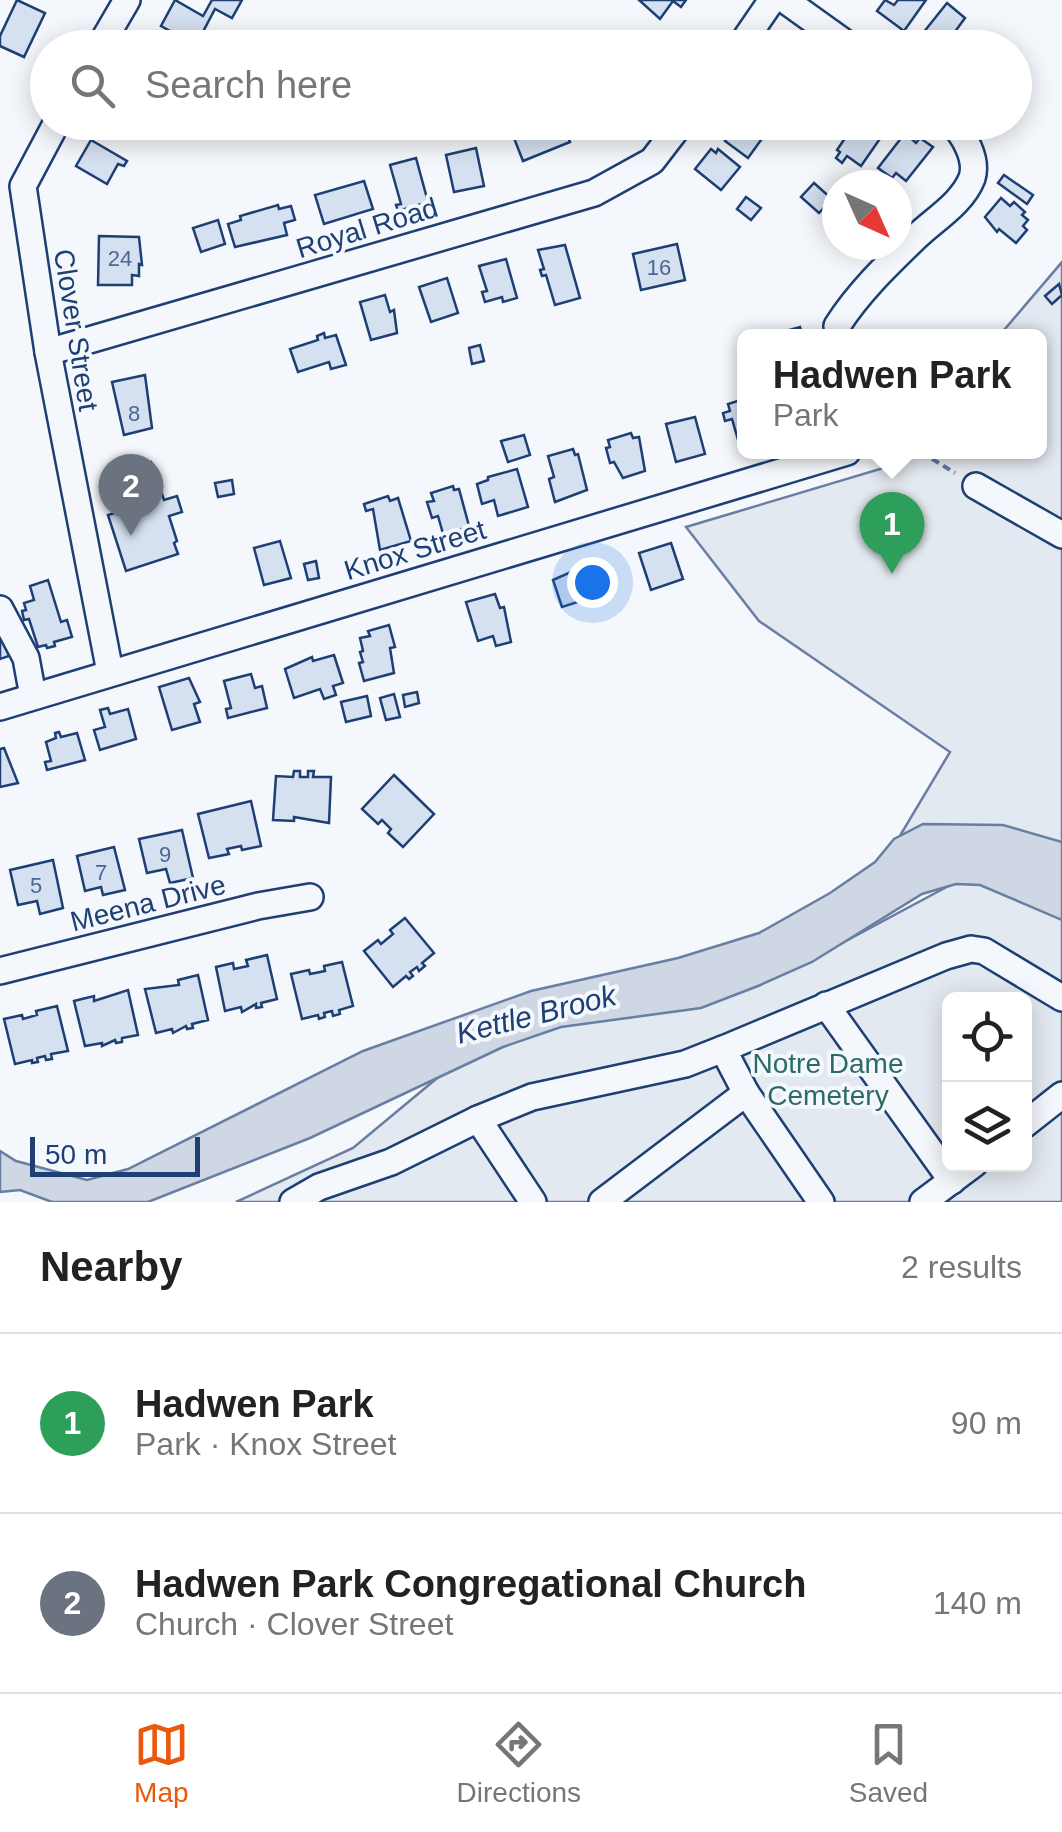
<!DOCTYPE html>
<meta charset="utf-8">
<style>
:root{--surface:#fff;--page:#f2f2f2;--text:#222;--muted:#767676;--line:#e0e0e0;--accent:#ea580c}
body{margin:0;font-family:Helvetica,sans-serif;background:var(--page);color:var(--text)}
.controls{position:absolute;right:30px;bottom:30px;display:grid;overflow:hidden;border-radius:15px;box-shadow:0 5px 25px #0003}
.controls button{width:90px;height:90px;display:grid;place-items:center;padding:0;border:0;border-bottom:2px solid var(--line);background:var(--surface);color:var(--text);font:50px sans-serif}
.compass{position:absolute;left:822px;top:170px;width:90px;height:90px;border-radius:50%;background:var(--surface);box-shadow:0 5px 25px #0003;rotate:135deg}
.scale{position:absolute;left:30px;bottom:25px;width:170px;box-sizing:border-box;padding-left:10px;border:5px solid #1d3f73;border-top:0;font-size:28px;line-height:35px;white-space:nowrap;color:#1d3f73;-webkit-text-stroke:8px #f4f7fb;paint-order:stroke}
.you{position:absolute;left:592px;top:582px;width:35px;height:35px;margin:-25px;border:8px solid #fff;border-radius:50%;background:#1a73e8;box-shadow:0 0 0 15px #1a73e833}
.badge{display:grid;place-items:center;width:65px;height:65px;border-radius:50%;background:var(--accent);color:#fff;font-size:32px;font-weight:700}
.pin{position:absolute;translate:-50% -82px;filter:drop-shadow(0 2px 5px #0008)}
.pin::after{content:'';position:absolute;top:52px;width:35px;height:30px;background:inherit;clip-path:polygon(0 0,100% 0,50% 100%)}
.popup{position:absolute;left:737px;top:329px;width:310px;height:130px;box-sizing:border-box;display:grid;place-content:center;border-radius:15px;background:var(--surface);filter:drop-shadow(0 2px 8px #0005);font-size:32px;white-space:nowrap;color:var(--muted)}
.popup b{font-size:38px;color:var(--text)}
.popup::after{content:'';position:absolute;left:50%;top:100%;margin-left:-20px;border:20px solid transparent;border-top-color:var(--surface)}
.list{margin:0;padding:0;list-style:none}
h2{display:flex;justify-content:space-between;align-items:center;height:130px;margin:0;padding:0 40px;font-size:42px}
h2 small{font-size:32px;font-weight:400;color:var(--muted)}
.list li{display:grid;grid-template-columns:65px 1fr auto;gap:30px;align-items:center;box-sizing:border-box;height:180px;padding:0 40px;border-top:2px solid var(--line)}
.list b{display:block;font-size:38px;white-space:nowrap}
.list p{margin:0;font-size:32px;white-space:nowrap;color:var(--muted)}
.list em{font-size:32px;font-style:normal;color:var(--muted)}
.icon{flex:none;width:55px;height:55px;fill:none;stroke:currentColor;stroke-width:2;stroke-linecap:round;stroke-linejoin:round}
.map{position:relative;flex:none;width:1062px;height:1202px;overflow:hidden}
.search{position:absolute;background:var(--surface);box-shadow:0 5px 25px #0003;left:30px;right:30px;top:30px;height:110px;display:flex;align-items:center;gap:25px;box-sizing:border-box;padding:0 35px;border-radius:55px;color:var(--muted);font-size:38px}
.sheet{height:490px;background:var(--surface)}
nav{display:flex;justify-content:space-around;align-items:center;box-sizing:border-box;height:140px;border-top:2px solid var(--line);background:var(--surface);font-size:28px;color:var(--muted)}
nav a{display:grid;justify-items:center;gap:5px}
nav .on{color:var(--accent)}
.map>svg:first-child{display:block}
.green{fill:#e3e9f0;stroke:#687fa3;stroke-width:2.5;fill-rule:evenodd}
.water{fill:#cfd7e4;stroke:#687fa3;stroke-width:2.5}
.building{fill:#d5e0f0;stroke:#1d3f73;stroke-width:2.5}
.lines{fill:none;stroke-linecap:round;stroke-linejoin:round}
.minor-casing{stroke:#1d3f73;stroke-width:30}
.path{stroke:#5e769c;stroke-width:4;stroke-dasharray:8 5;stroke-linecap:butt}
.minor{stroke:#f4f7fb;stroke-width:25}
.labels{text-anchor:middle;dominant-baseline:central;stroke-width:8;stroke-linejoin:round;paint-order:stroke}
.number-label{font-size:22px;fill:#4b6792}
.street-label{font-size:28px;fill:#1d3f73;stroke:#f4f7fb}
.park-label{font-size:28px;fill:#2c6c60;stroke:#f4f7fb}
.water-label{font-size:30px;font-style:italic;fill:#1d3f73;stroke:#f4f7fb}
</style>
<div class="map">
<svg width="1062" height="1202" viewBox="0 0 1062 1202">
<rect width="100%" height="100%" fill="#f4f7fb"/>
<path class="green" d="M1062,262V1202H236L353,1148L471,1050L840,944L954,883L901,834L950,752L759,621L686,527L897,464L907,452H1040V336H999ZM950,999H1024V1164H950Z"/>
<path class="water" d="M923,824L1003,825L1062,842V920L980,885L956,884L922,894L812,962L758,986L701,1008L561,1027L503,1047L310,1138L148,1202H52L20,1190L0,1192V1151L16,1161L87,1180L128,1169L363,1051L531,991L678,958L759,933L830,893L875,862L894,839Z"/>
<g class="building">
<path d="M17,0L45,13L24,57L0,46V36Z"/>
<path d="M175,0L203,16L212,0H242L232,18L215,9L196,45L161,26Z"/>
<path d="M639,0H686L681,7L673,1L660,19Z"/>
<path d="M885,0L894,5L898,0H926L904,31L877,11Z"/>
<path d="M947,3L965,18L946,44L951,48H921L915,43Z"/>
<path d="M992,37L1005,48H984Z"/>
<path d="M390,122H411L394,131Z"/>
<path d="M455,122H481V123L458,132Z"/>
<path d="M538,122H562L570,142L523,161L512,133Z"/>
<path d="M738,122L761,140L748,158L725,141Z"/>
<path d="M856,122H876L886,130L861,166L847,156L842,163L836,158L840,152L837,150Z"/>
<path d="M905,133L916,143L920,138L933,147L906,181L896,173L892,178L878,168Z"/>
<path d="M91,140L127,161L124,166L118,164L107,184L76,166Z"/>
<path d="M476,148L484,186L454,192L446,155Z"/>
<path d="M711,149L716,153L718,149L740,167L721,190L695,169Z"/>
<path d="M416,158L428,202L398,211L396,205L401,204L390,165Z"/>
<path d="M1004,175L1033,195L1027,204L998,183Z"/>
<path d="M364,181L373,209L324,224L315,195Z"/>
<path d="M814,183L832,199L819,213L801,197Z"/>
<path d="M746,197L761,208L751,220L737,209Z"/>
<path d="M1001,198L1010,206L1014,202L1025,212L1022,215L1028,220L1023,226L1027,230L1016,243L999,229L997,232L985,217Z"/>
<path d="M278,205L279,209L291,206L295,220L284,223L287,235L235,247L228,224L241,220L240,216Z"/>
<path d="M218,220L225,244L201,252L193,228Z"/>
<path d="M99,236L139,237L142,265L139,264V276L132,275V285H98Z"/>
<path d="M677,244L685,280L641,290L633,254Z"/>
<path d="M565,245L580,298L555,305L546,275L542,276L540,270L544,269L538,250Z"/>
<path d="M506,259L517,298L503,302L502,297L485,302L482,292L487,291L479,266Z"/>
<path d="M447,278L458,313L431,322L419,287Z"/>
<path d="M1059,284L1062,295L1052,304L1045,296Z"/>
<path d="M385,295L390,312L394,310L397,333L371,340L360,302Z"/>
<path d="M800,327L802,336H787L786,331Z"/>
<path d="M324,333L325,338L336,335L346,365L331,369L329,362L298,372L290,349L318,340L317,336Z"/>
<path d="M480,345L484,361L472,364L469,348Z"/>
<path d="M145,375L152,428L124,435L112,382Z"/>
<path d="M744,399V442L739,443L732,419L725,421L723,413L730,411L728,404Z"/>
<path d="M695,417L705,454L676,462L666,424Z"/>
<path d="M631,433L633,438L639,437L645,471L623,478L614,462L610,463L606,448L610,447L608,440Z"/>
<path d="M524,435L530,455L508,462L501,441Z"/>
<path d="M573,449L575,455L578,454L587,490L555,502L549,479L554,477L548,456Z"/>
<path d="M151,462L164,500L177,496L182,512L169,516L177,541L174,543L178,554L126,571L108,515L131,508L119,472Z"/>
<path d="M517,469L528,507L498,516L494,500L482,504L477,484L488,480V477Z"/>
<path d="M232,480L234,494L218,497L215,483Z"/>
<path d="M453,486L454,490L459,489L469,526L444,537L438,516L432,518L427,502L434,501L431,493Z"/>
<path d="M388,496L390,501L398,498L411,541L380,550L373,509L366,511L364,504Z"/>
<path d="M280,541L291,578L264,585L254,548Z"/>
<path d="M671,543L683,579L651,590L639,553Z"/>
<path d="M316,561L319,578L308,580L304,564Z"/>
<path d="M582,567L583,572L589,571L597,596L562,607L553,580Z"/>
<path d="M48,580L61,622L67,620L72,637L54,642L55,646L47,648L46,645L38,647L29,619L24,620L22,611L26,610L24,603L34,600L30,586Z"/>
<path d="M495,594L500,608L504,607L511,642L496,646L493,636L478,641L466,602Z"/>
<path d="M389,625L395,647L390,648L394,673L364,681L359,663L363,662L360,652L363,651L360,638L370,636L368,631Z"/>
<path d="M0,628L9,656L0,659Z"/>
<path d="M334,655L343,683L333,686L336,695L324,699L320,689L294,698L285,669L312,657L313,661Z"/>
<path d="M251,674L255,688L262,686L267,708L228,718L226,709L231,708L224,681Z"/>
<path d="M189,678L200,702L194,704L200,722L172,730L159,687Z"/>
<path d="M417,692L419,703L405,707L403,695Z"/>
<path d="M394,694L400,717L386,720L380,698Z"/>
<path d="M367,696L371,716L346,722L341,702Z"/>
<path d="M108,708L110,714L128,709L136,739L100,750L94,730L105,727L100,710Z"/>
<path d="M59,732L61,737L77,733L85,760L47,770L45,762L51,761L46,742L56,738L55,733Z"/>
<path d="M4,748L18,783L0,787V749Z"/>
<path d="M294,771H300V777H308V771H314L313,777H331L329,823L294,817V821L273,820L276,776L293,777Z"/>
<path d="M394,775L434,814L403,847L388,833L391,829L382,820L378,824L362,809Z"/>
<path d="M251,801L261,846L242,850L241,846L227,849L229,854L209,858L198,814Z"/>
<path d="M182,830L193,878L170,883L166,869L147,873L139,839Z"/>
<path d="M114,847L125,890L103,895L101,887L85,891L77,856Z"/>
<path d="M53,860L63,908L40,914L37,901L18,905L10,870Z"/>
<path d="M405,918L434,953L422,963L425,966L419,971L417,967L410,972L413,976L409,979L406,976L393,987L364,951L378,940L381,944L393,934L390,930Z"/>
<path d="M267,955L277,999L261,1003L262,1007L256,1008V1004L242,1012L241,1007L225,1011L216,967L233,963L234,969L248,966L246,960Z"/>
<path d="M342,962L353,1006L339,1010L340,1014L333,1016L332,1011L324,1013L325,1017L319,1019L318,1015L302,1019L291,974L309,970L310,974L325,971L324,966Z"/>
<path d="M198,975L208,1020L192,1024L193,1028L187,1029L186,1026L173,1033L172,1029L156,1033L145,989L179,985L178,980Z"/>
<path d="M128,990L138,1035L122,1038V1042L116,1043L115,1040L102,1046V1043L85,1046L74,1001L94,996V1001Z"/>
<path d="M57,1006L68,1051L51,1054L52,1059L46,1060L45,1056L37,1058L38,1062L32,1063V1060L15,1064L4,1019L22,1015L23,1019L37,1015L36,1011Z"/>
</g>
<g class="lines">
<g class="minor-casing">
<g id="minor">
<path d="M785,0L852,48"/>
<path d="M99,48L127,0"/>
<path d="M739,48L772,0"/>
<path d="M57,122L23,186L48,352L110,672"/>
<path d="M839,336L837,326C858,293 886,266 914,239C933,220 962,204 972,178C978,159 964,135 951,122"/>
<path d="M48,352L594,193L652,161L682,122"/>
<path d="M976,486L1062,535"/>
<path d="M0,609L26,658L33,696"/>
<path d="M0,707L847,452"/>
<path d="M0,971L258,906L310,897"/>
<path d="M826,1005L952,1181"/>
<path d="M746,1093L821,1202"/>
<path d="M1024,1125L1062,1095"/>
<path d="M293,1202L319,1187L391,1162L478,1119"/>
<path d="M533,1202L478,1119L532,1097L685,1064L723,1049"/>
<path d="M602,1202L746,1093L723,1049L946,956L971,949L984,951L1062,998"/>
<path d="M923,1202L974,1164"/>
</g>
</g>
<path class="path" d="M921,452L955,473"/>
<use href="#minor" class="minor"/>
</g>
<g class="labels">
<g class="number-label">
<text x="120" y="258">24</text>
<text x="659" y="267">16</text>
<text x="134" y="413">8</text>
<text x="165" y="854">9</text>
<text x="101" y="872">7</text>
<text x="36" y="885">5</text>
</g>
<g class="street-label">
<text transform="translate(367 228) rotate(-17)">Royal Road</text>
<text transform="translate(76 330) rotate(81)">Clover Street</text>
<text transform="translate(415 550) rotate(-17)">Knox Street</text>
<text transform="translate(148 903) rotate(-14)">Meena Drive</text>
</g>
<g class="park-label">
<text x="828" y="1063">Notre Dame<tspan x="828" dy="32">Cemetery</tspan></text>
</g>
<g class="water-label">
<text transform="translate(536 1014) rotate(-14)">Kettle Brook</text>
</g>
</g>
</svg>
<div class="controls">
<button><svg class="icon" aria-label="locate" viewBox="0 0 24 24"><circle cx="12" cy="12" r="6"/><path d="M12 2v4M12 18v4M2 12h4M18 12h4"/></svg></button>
<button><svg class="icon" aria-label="layers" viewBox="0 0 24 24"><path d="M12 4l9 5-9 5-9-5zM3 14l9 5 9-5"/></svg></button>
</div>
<svg class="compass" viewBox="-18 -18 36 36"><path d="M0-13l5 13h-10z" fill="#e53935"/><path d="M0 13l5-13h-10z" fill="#767676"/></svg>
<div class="scale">50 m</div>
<div class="you"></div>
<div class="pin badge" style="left:892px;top:574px;background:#2e9e5b">1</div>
<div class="popup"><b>Hadwen Park</b>Park</div>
<div class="pin badge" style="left:131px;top:536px;background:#6b7280">2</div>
<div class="search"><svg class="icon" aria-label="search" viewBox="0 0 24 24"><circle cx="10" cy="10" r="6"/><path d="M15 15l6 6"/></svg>Search here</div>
</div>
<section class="sheet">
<h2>Nearby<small>2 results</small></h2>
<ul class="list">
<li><span class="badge" style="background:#2e9e5b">1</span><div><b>Hadwen Park</b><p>Park · Knox Street</p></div><em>90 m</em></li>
<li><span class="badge" style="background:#6b7280">2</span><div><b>Hadwen Park Congregational Church</b><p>Church · Clover Street</p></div><em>140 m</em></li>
</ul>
</section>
<nav>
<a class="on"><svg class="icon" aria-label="map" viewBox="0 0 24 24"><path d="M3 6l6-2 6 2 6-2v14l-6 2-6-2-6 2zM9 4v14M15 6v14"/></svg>Map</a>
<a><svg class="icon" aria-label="directions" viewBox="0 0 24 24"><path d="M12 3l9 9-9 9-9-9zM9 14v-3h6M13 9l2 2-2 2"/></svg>Directions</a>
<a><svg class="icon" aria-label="saved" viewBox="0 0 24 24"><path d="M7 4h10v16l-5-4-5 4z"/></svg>Saved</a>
</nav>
